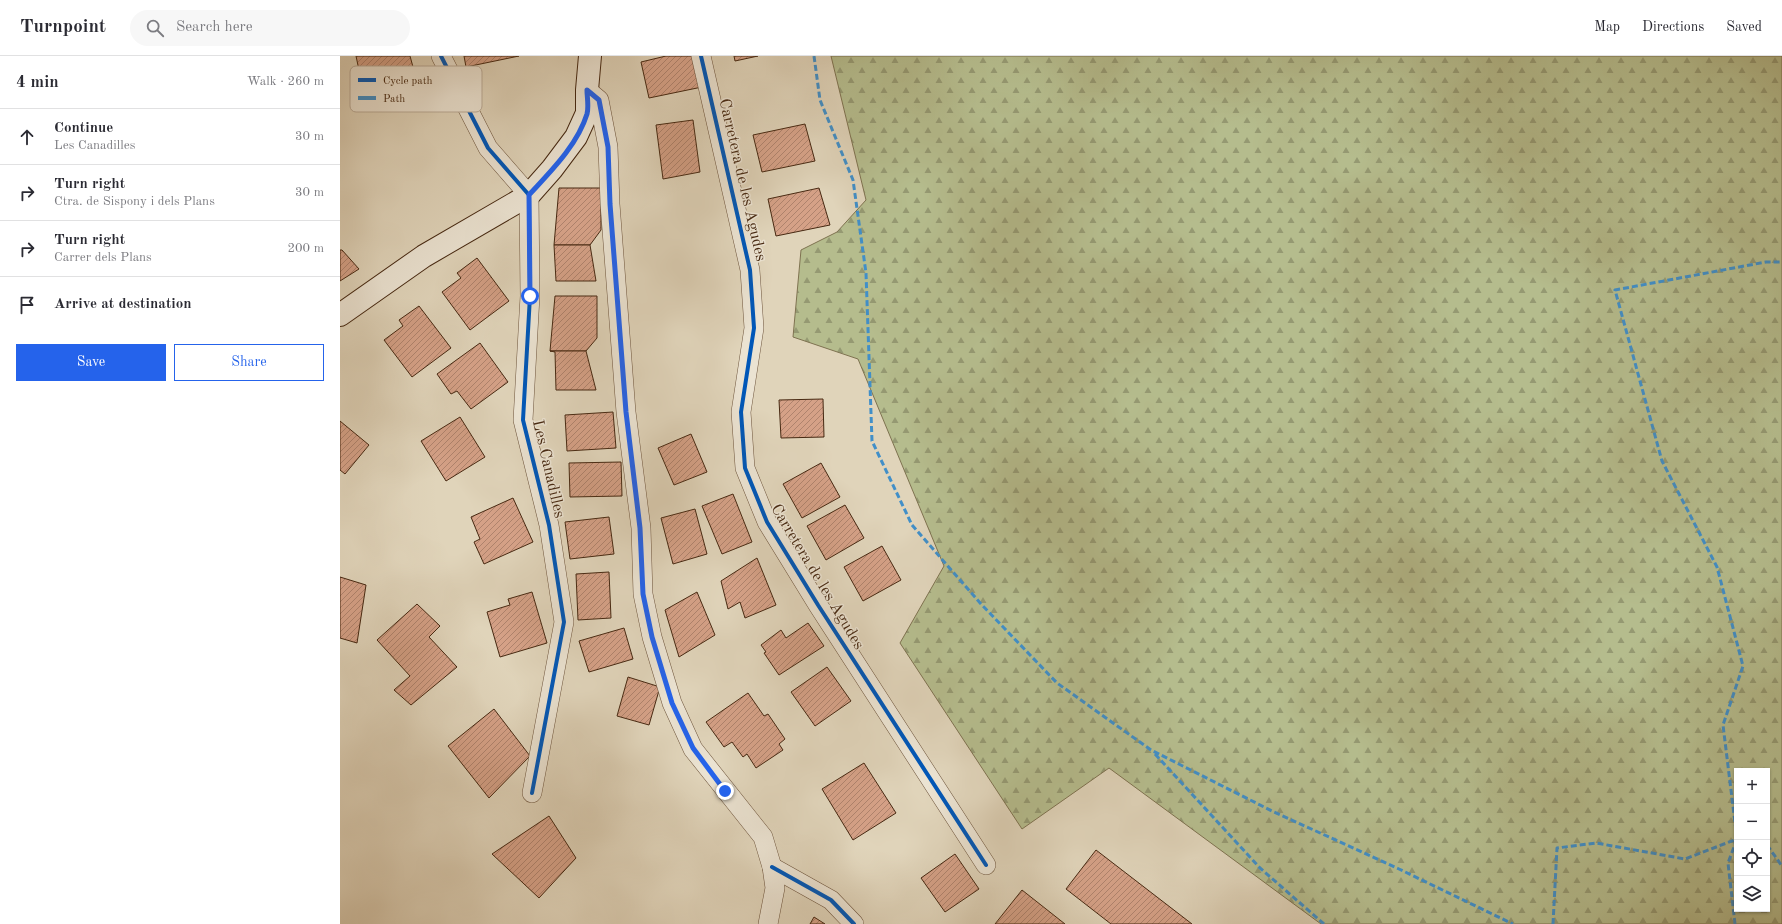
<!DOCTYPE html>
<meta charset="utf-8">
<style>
:root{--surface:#fff;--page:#f7f7f7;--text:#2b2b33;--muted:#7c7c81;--line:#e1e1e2;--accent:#2563eb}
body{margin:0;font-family:"Old Standard TT",serif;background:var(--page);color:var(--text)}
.controls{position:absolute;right:12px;bottom:12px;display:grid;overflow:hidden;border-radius:0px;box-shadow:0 1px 3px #0004}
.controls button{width:36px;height:36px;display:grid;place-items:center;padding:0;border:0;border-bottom:1px solid var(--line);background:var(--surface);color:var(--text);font:20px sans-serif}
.stop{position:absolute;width:12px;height:12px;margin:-9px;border:3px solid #2563eb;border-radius:50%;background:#fff}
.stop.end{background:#2563eb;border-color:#fff;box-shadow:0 1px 4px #0008}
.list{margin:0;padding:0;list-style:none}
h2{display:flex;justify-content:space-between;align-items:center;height:52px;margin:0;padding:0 16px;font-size:17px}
h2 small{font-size:13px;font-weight:400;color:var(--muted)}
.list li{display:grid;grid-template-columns:26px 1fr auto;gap:12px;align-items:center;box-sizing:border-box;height:56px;padding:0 16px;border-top:1px solid var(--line)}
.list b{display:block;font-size:15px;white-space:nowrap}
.list p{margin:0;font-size:13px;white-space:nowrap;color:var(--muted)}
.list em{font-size:13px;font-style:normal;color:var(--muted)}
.actions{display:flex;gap:8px;padding:12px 16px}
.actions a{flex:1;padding:9px 0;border:1px solid var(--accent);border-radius:0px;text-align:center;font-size:14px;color:var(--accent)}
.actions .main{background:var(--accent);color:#fff}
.icon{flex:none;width:22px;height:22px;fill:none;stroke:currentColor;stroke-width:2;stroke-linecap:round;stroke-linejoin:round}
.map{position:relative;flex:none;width:1442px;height:868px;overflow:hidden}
header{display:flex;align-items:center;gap:24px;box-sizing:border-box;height:56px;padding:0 20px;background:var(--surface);border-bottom:1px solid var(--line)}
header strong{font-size:19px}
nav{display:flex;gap:22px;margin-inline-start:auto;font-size:14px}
.search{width:280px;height:36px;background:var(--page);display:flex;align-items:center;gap:10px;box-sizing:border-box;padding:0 14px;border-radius:22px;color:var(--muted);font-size:15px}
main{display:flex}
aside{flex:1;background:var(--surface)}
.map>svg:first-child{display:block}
.forest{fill:url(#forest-firs);stroke:#7e7250;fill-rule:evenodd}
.building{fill:url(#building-hatch);stroke:#472912}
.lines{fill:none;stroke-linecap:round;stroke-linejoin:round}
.minor-casing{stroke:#6d543c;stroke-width:20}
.secondary-casing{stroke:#472912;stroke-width:24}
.minor{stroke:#ebe3d2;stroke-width:19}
.secondary{stroke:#ebe3d2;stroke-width:22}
.quiet{stroke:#418fc8;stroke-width:3;stroke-dasharray:6 3;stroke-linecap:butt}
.cycleway-casing{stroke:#ebe3d2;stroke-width:6}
.cycleway{stroke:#0057b8;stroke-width:4}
.route{stroke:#2563eb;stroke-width:5}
.labels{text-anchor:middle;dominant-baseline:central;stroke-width:3;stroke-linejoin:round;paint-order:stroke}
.street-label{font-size:16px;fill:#472912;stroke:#ebe3d2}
.key{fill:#ebe3d2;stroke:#baab98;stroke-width:1}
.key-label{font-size:11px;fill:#472912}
</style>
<header>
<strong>Turnpoint</strong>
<div class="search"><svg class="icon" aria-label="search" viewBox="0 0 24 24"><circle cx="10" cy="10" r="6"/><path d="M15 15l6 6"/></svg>Search here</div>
<nav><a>Map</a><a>Directions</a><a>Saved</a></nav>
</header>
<main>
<aside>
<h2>4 min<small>Walk · 260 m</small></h2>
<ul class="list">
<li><svg class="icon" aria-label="ahead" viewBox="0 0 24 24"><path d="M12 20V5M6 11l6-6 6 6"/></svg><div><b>Continue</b><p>Les Canadilles</p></div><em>30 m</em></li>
<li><svg class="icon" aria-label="right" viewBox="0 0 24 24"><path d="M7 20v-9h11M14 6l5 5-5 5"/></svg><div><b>Turn right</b><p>Ctra. de Sispony i dels Plans</p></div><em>30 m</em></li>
<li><svg class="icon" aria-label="right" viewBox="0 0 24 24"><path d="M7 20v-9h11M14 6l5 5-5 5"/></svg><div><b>Turn right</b><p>Carrer dels Plans</p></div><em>200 m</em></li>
<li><svg class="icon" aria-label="arrive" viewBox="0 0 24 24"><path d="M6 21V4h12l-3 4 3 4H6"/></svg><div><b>Arrive at destination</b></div></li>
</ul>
<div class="actions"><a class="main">Save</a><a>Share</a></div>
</aside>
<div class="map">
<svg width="1442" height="868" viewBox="0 0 1442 868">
<defs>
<pattern id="forest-firs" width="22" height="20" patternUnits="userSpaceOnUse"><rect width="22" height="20" fill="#b5bc8d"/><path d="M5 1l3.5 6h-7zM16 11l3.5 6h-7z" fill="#959972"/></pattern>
<pattern id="building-hatch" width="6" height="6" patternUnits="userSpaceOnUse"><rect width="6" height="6" fill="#d5a187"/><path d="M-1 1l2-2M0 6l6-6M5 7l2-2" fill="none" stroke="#af836d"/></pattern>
</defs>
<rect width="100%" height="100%" fill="#e0d4ba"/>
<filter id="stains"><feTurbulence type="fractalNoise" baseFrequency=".005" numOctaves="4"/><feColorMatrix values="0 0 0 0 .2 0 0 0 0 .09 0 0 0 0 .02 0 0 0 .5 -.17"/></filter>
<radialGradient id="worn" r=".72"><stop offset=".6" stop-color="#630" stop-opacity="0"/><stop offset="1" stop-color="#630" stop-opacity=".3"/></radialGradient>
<path class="forest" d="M491,0H1442V868H981L769,712L682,773L560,587L604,510L518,303L453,281L461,194L497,176L526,144ZM1397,715H1427V853H1397Z"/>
<g class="building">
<path d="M16,0H70L76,22L23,33Z"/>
<path d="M124,0H179L126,11Z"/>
<path d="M326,0H354L362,31L309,42L301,6Z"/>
<path d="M394,0H418L395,5Z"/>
<path d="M353,64L360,116L323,123L316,69Z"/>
<path d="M465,68L475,105L422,116L413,79Z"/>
<path d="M219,132H261V174L250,189H214Z"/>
<path d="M479,132L490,169L436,180L428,143Z"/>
<path d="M214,189H250L256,225H216Z"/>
<path d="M0,194H2L19,213L0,225Z"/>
<path d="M137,202L169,245L130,274L102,236L121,222L117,217Z"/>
<path d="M215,240H257V282L246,295H210Z"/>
<path d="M79,250L111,292L72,321L44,284L63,270L59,264Z"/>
<path d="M140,287L168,326L131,353L117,335L111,338L97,318Z"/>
<path d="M210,295H246L256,334H216L215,296Z"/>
<path d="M483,343L484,381L441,382L439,344Z"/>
<path d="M273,356L276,392L227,395L225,359Z"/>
<path d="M120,361L145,401L106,425L81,385Z"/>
<path d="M0,365L29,389L5,418L0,414Z"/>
<path d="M351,378L367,416L334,429L318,392Z"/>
<path d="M281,406L282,440L230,441L229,407Z"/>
<path d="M481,407L500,441L462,462L443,428Z"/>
<path d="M393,438L412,486L382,498L362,450Z"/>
<path d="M173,442L193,486L144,508L134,486L140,483L131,461Z"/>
<path d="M505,449L524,482L486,504L467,470Z"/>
<path d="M355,453L367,498L333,508L321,462Z"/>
<path d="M269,461L274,498L230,503L225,466Z"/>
<path d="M542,490L561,524L523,545L504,511Z"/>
<path d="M417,502L436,549L405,562L400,546L388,553L381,525Z"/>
<path d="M269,516L271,562L238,564L236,518Z"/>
<path d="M0,521L26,529L17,587L0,582Z"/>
<path d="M192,536L207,587L160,601L147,556L170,549L168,543Z"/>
<path d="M357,536L375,579L339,601L325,554Z"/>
<path d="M77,548L100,570L89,581L117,611L71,649L54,634L70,620L37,584Z"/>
<path d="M468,567L484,590L439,619L424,597L426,596L421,589L441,574L446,582Z"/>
<path d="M284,572L293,603L249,616L239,585Z"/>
<path d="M487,611L511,645L475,670L451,636Z"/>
<path d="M288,621L320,631L309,669L277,660Z"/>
<path d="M408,637L424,660L428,658L445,683L439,688L443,694L416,712L407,698L403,701L392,686L384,691L366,666Z"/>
<path d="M154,653L190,700L149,742L108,690Z"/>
<path d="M524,707L556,757L513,784L482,733Z"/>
<path d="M209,760L236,802L199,842L152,798Z"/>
<path d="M756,794L852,868H771L726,833Z"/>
<path d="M615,798L639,833L605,856L581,822Z"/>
<path d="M682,834L725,868H655Z"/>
<path d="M474,861L485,868H470Z"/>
</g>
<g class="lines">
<g class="minor-casing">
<g id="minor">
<path d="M101,0L148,92L189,139L190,240L183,364L209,469L224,566L192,737"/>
<path d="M361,0L410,214L414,272L401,356L405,412L427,466L478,549L646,809"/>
<path d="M247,34L259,44L268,91L270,148L286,356L301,472L303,538L312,581L332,647L353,693L423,781L432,811L435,832L428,868"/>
<path d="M432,811L491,844L514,868"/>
</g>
</g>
<g class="secondary-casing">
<path id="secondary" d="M0,259L84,200L189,139L212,113L236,81L247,57V34L250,0"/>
</g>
<use href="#minor" class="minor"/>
<use href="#secondary" class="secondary"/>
<g class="quiet">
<path d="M474,0L480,44L513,124L526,217L532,385L572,469L641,548L717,627L811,694L932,755L1059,813L1173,868"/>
<path d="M815,698L920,812L984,868"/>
<path d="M1427,789L1442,810"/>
<path d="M1213,868L1217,792L1256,787L1345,803L1397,783L1383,669L1403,610L1377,511L1322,405L1275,234L1426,206H1442"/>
<path d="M1395,868L1388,807L1397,783"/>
</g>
<g class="cycleway-casing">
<g id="cycleway">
<path d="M101,0L148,92L189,139L190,240L183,364L209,469L224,566L192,737"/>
<path d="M361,0L410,214L414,272L401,356L405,412L427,466L478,549L646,809"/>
<path d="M432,811L491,844L514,868"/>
</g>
</g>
<use href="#cycleway" class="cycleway"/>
</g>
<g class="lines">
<path class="route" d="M190,240L189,139C210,116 237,90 247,58C249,51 247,41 247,34L259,44L268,91L270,148L286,356L300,472L303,538L312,581L332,647L353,692L385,735"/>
</g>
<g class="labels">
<g class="street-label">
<text transform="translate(402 124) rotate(77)">Carretera de les Agudes</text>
<text transform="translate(208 413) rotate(77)">Les Canadilles</text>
<text transform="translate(477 521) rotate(59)">Carretera de les Agudes</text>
</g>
</g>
<rect x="10" y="10" width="132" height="46" rx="6" class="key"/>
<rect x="18" y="22" width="18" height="4" fill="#0057b8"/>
<rect x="18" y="40" width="18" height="4" fill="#418fc8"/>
<g class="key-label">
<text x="43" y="28">Cycle path</text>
<text x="43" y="46">Path</text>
</g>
<rect width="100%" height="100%" filter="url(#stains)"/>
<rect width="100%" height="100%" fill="url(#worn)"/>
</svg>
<div class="controls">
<button>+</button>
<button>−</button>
<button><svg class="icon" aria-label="locate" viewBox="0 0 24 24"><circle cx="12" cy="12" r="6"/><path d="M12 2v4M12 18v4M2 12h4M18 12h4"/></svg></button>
<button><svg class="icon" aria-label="layers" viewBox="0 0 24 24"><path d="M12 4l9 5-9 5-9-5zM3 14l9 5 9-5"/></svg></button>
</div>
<div class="stop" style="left:190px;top:240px"></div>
<div class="stop end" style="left:385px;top:735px"></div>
</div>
</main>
